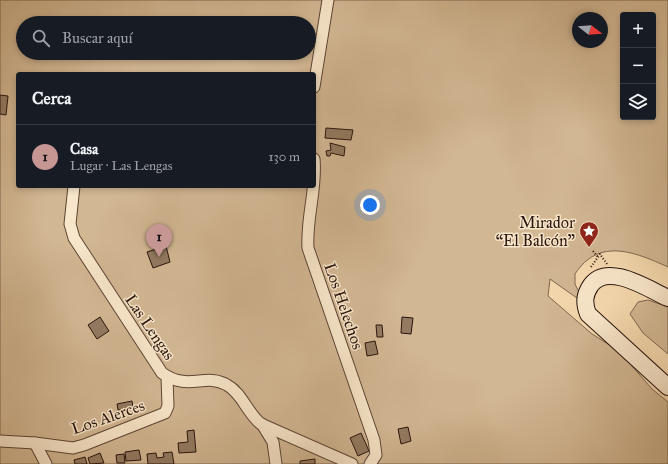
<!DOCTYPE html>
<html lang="es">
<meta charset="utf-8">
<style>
:root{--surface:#171b24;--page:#20242c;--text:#f1f3f6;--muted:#9ea1a6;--line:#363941;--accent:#c59692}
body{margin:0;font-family:"IM FELL Great Primer",serif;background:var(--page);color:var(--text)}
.controls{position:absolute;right:12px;top:12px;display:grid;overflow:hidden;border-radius:4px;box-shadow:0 2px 6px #0003}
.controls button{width:36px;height:36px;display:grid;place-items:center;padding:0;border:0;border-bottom:1px solid var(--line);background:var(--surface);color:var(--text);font:20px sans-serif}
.compass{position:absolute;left:572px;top:12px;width:36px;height:36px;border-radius:50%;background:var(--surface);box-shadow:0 2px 6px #0003;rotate:107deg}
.you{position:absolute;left:370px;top:205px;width:14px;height:14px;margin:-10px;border:3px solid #fff;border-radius:50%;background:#1a73e8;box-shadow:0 0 0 6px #1a73e833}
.badge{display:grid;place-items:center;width:26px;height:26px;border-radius:50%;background:var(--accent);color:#111;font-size:13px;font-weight:700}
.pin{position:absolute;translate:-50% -33px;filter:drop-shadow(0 1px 2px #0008)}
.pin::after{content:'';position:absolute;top:21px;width:14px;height:12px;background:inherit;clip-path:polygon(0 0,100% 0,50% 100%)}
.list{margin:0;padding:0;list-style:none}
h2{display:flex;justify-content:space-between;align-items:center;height:52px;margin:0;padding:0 16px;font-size:17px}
h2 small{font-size:13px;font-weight:400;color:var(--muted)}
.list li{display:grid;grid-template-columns:26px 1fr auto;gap:12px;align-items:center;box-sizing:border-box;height:64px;padding:0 16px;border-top:1px solid var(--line)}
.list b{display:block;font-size:15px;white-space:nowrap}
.list p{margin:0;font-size:13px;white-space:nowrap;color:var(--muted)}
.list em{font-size:13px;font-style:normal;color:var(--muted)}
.icon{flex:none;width:22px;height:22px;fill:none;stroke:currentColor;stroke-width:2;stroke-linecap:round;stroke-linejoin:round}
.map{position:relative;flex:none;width:668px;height:464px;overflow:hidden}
.search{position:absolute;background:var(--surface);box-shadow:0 2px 6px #0003;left:16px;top:16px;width:300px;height:44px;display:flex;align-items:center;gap:10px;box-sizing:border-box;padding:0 14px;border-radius:22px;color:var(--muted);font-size:15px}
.panel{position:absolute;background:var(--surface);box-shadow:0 2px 6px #0003;left:16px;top:72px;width:300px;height:116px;border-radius:4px}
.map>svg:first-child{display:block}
.green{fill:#d2b793;stroke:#7e6650;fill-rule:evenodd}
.building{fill:#937a61;stroke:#29140d}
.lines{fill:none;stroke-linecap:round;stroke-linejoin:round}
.minor-casing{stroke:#5c4535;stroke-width:13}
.secondary-casing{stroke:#29140d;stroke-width:18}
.path{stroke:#29140d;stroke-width:2;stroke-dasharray:1 2;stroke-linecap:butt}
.minor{stroke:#f8e6ca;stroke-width:11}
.secondary{stroke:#f8e6ca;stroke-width:16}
.labels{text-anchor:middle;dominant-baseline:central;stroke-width:3;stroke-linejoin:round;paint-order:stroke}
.poi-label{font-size:16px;fill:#29140d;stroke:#f8e6ca;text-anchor:end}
.street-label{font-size:16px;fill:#29140d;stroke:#f8e6ca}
</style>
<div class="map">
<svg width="668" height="464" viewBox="0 0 668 464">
<rect width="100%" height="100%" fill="#f5d8ae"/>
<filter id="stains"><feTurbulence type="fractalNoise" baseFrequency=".005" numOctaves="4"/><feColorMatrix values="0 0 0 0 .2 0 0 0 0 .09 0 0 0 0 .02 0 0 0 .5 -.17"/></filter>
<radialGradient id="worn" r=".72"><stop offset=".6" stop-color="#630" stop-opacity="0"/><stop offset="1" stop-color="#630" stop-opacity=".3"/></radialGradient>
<g class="green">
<path d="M0,0H668V267C635,252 599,237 575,274V284L584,303L550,279L548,296L592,334L619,351L652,389L668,402V464H0ZM623,15H653V117H623ZM578,18H602V42H578ZM23,23H309V53H23ZM18,74H314V186H18Z"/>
<path d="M648,300L668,307V354L643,333L630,314L638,302Z"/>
</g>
<g class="building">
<path d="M0,95L8,96L6,115L0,114Z"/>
<path d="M326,128L353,130L351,140L325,138Z"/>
<path d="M330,143L345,147L344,156L331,153L330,156H327L326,151L331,150Z"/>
<path d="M166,246L170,262L153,268L147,252Z"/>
<path d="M100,317L109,331L97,339L88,325Z"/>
<path d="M402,317L413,318L411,334L401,333Z"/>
<path d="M376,325H382L383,337H377Z"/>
<path d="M375,341L378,354L367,356L365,343Z"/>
<path d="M132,401L133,408L118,410L117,404Z"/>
<path d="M408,427L411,441L401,444L398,429Z"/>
<path d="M194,430L196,452L179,453L178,443L188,442L187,431Z"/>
<path d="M361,433L369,451L358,456L350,438Z"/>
<path d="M139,450L141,460L126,461L125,452Z"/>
<path d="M172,452L174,464H148L147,454L156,453L157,458L164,457L163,453Z"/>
<path d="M100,453L104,463L90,464L88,458Z"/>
<path d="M124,454L125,463H117L116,455Z"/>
<path d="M85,457L87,464H75L74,460Z"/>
<path d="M315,459V464H300V461Z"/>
</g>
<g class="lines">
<g class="minor-casing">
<g id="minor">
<path d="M314,87L328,0"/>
<path d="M314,159C317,189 306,218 308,248L374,440L376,455L370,464"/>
<path d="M74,186L70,224L74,238L162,373C189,392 205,372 227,385C242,393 247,413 261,424L352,464"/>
<path d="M262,424L273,442L276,464"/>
<path d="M0,441L35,443L73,448L84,445L165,413L168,406L167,377"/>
<path d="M35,443L46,464"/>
</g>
</g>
<g class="secondary-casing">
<path id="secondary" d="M668,298C648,289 608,262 591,285C584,295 584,303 588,314L668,387"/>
</g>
<g class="path">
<path d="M593,251L598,257"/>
<path d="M591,267L600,254L607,264"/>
</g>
<use href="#minor" class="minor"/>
<use href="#secondary" class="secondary"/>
</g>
<defs>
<g id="sight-pin" transform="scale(1)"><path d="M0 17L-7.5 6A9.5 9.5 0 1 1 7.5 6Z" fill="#8f2418" stroke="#f8e6ca"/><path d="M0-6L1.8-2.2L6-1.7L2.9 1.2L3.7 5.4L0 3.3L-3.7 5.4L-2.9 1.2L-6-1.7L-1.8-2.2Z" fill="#fff"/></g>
</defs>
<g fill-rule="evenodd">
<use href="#sight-pin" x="589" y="231"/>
</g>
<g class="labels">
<g class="poi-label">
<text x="575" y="222">Mirador<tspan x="575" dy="18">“El Balcón”</tspan></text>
</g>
<g class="street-label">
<text transform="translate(344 306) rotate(71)">Los Helechos</text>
<text transform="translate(150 327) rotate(56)">Las Lengas</text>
<text transform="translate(108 417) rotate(-19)">Los Alerces</text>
</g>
</g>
<rect width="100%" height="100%" filter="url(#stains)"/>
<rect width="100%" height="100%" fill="url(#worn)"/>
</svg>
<div class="controls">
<button>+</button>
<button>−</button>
<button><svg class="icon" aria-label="layers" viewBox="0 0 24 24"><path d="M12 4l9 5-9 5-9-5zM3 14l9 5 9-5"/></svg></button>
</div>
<svg class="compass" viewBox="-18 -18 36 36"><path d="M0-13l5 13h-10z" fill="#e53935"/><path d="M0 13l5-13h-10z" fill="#9ea1a6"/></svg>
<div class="you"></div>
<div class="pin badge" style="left:159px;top:257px">1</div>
<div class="search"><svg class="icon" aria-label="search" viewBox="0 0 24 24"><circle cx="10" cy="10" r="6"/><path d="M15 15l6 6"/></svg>Buscar aquí</div>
<section class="panel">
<h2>Cerca<small></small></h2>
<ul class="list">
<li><span class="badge">1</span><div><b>Casa</b><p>Lugar · Las Lengas</p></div><em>130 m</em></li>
</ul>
</section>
</div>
